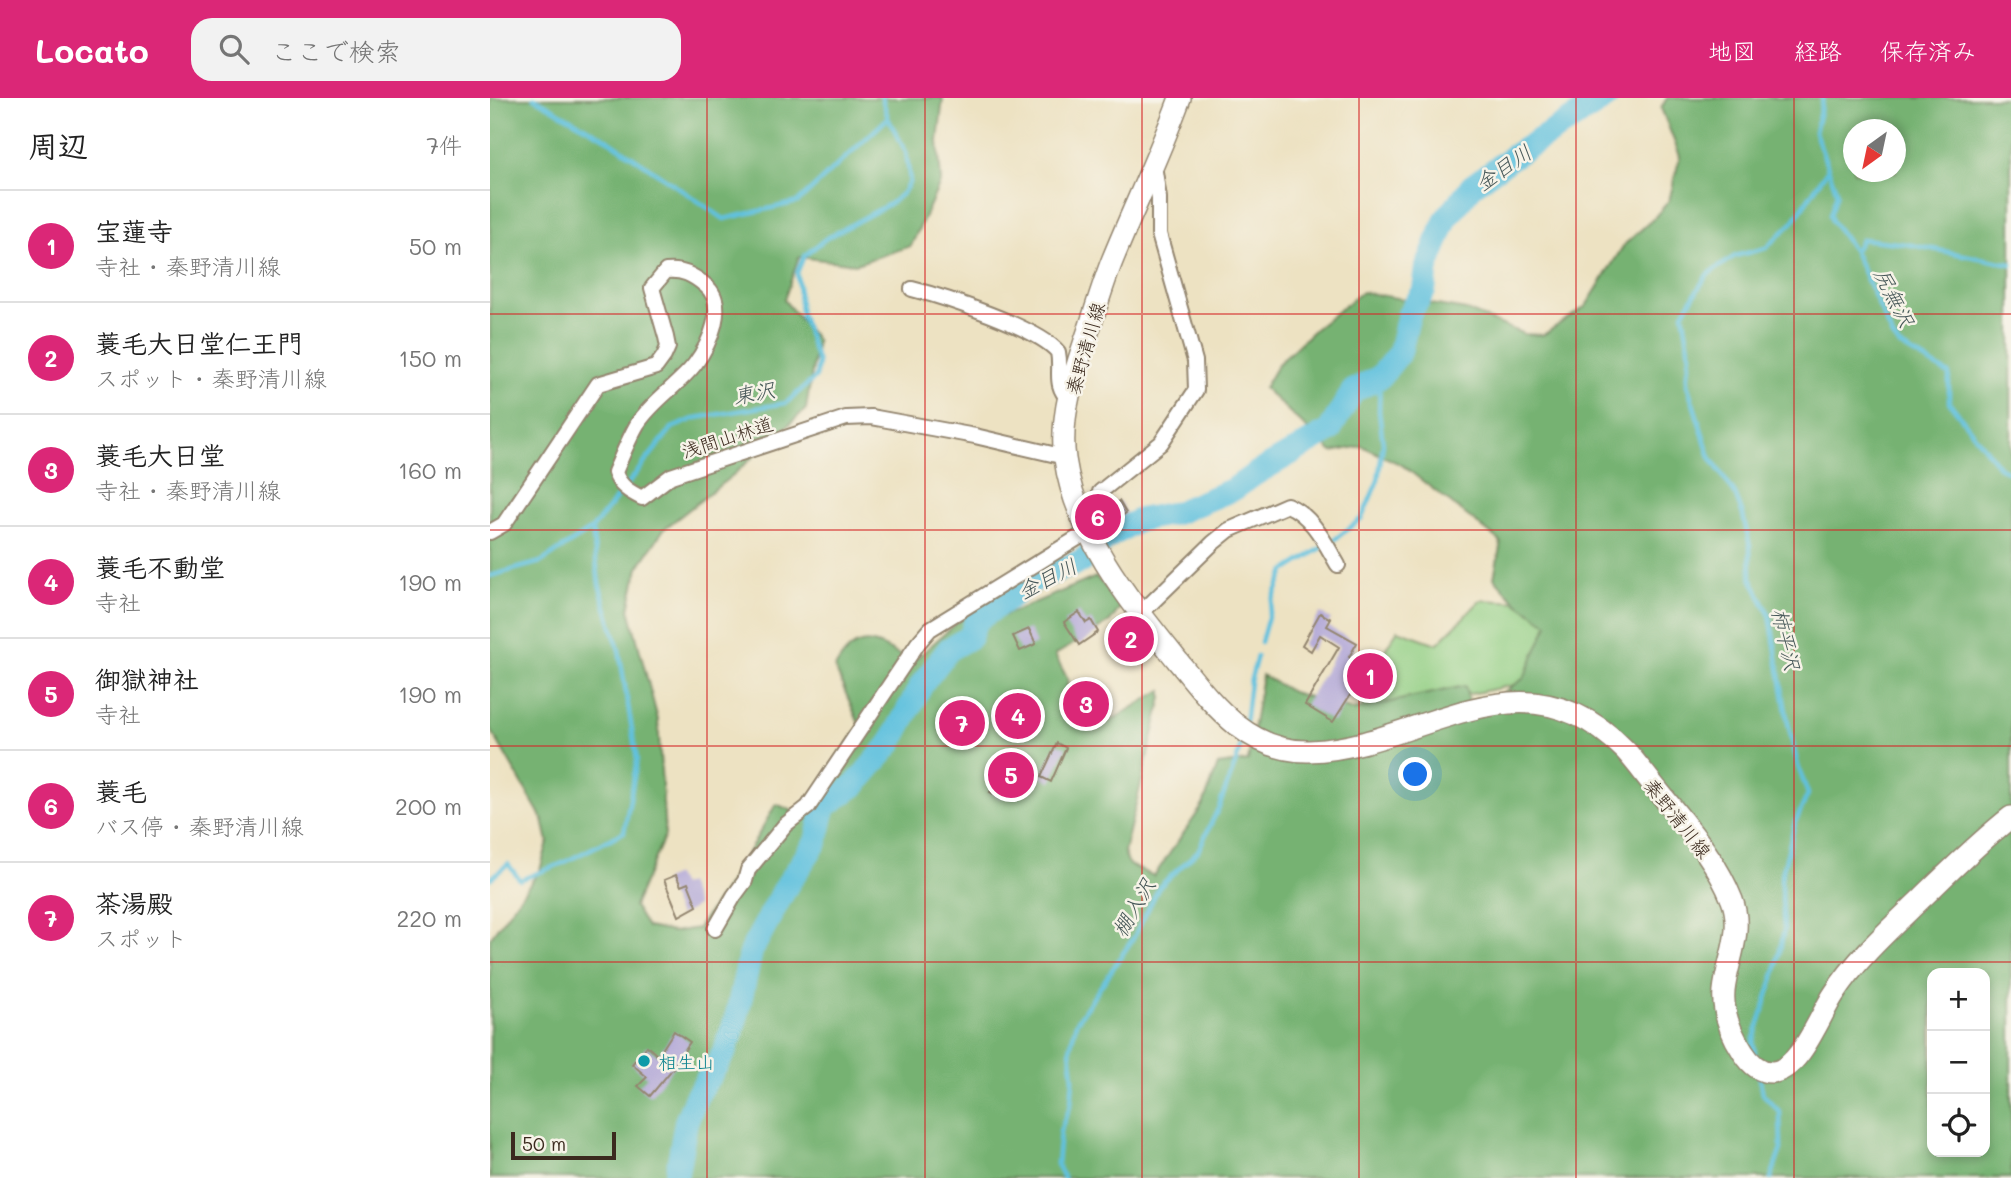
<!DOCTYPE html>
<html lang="ja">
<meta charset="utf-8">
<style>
:root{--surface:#fff;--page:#f2f2f2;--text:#222;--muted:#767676;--line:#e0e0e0;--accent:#db2777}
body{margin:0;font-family:Mali,"Klee One",sans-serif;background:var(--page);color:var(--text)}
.controls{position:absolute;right:21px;bottom:21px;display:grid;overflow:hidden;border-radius:14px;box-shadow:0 4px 10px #0003}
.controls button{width:63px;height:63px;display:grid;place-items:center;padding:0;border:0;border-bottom:2px solid var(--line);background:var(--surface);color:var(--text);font:35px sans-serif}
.compass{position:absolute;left:1353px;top:21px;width:63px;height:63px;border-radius:50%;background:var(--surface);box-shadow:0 4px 10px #0003;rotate:213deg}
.scale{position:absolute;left:21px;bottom:18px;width:105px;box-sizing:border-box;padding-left:7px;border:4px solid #3b2a1e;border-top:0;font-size:19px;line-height:24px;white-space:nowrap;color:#3b2a1e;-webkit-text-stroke:5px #f7f3e8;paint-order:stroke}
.you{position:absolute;left:926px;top:677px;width:24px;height:24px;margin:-18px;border:5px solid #fff;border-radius:50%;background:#1a73e8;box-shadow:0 0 0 10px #1a73e833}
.badge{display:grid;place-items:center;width:46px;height:46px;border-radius:50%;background:var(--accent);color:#fff;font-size:23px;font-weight:700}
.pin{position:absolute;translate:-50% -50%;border:4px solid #fff;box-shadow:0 2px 7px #0006}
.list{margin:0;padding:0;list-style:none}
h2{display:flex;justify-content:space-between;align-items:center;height:91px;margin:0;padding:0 28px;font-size:30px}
h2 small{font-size:23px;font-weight:400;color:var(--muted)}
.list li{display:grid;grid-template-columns:46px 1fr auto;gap:21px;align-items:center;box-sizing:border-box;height:112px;padding:0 28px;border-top:2px solid var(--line)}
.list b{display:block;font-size:26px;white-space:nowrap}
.list p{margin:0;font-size:23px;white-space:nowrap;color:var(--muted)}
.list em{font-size:23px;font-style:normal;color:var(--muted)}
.icon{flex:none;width:38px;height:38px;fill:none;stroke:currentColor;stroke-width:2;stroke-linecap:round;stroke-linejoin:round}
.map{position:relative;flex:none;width:1521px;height:1080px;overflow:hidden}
header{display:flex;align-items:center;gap:42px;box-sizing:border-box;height:98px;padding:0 35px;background:var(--accent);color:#fff}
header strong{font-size:33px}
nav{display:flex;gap:38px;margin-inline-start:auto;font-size:24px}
.search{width:490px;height:63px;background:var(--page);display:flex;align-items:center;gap:18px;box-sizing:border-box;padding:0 24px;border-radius:21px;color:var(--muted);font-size:26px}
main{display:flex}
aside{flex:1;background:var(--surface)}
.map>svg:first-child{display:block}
.green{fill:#93cf84;stroke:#677c51;stroke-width:2}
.forest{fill:#76b272;stroke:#586e48;stroke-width:2;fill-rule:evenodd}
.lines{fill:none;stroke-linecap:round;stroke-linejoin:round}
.stream{stroke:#60c1de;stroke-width:4.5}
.river{stroke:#60c1de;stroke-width:24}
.building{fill:#b5abd8}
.minor-casing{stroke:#948670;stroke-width:18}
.primary-casing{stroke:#948670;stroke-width:24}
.minor{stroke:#fff;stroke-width:14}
.primary{stroke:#fff;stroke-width:21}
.grid{fill:none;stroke:#d62828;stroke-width:2;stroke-opacity:0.55}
.culture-dot{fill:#0f9aa8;stroke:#f7f3e8;stroke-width:2.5}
.labels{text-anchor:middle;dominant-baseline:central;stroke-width:5;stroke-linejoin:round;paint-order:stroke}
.street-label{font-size:19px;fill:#3b2a1e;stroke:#f7f3e8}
.culture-label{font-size:19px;fill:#0d838f;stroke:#f7f3e8;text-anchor:start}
.water-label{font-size:21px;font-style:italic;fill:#465758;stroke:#f7f3e8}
</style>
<header>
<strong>Locato</strong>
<div class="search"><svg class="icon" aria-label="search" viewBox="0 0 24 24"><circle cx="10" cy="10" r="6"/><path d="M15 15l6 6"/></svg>ここで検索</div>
<nav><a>地図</a><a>経路</a><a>保存済み</a></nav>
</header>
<main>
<aside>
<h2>周辺<small>7件</small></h2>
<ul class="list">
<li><span class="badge">1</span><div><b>宝蓮寺</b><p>寺社 · 秦野清川線</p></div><em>50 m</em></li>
<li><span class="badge">2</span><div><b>蓑毛大日堂仁王門</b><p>スポット · 秦野清川線</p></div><em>150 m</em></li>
<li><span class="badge">3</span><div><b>蓑毛大日堂</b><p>寺社 · 秦野清川線</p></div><em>160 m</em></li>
<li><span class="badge">4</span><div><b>蓑毛不動堂</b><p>寺社</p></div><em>190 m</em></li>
<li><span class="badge">5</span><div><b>御獄神社</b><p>寺社</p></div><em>190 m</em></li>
<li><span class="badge">6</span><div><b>蓑毛</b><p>バス停 · 秦野清川線</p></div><em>200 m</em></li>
<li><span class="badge">7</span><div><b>茶湯殿</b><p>スポット</p></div><em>220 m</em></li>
</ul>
</aside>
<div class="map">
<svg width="1521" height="1080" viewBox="0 0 1521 1080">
<rect width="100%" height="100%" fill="#f7f3e8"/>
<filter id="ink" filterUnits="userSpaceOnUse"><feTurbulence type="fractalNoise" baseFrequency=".0143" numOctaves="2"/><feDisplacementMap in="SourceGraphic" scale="14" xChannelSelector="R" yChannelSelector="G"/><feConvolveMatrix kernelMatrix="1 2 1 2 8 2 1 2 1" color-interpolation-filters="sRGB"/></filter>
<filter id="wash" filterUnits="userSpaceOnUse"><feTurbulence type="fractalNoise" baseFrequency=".00686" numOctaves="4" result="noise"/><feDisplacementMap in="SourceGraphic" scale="28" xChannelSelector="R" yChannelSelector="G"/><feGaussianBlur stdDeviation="1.57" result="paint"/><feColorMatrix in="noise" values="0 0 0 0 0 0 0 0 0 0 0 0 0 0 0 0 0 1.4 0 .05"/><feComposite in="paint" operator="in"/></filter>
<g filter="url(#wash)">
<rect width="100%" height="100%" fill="#ede2c2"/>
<path class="green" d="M991,502L1067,506L1057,548L1029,586L921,608L869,622L883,570L908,532L947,546Z"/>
<path class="forest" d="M0,0H453L448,43L451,83L421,148L366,166L309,159L294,202L327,242L316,311L243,377L174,431L148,470L139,511L168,622L175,737L144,808L157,829L183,834L208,830L248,772L286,706L312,717L370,628L345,570C369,527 390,547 422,564L477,516L510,519L606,479L632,507L620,524L565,557L578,582L573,611L620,623L672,592V600L634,754L639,767L664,778L713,707L728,667L758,663L772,577L802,594L863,612L975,588L982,617L1034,580L1058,526L1026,504L1004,480L1011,444L912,367L872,348L842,354L774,290L788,266L825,231L872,194L976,212L1034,236L1053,237L1096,208L1134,147L1164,120L1179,103L1190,58L1171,10L1177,0H1521V1080H0V840L50,772L58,744L53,722L0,630ZM1364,32H1406V74H1364ZM1442,875H1495V1054H1442Z"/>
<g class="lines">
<g class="stream">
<path d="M44,0L120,43L234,121L308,104L398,20"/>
<path d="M1333,0L1325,34L1347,95L1340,117L1342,123L1364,153L1403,239L1409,247L1459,276V304L1510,370L1521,375"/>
<path d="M1364,153L1372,141L1416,146L1521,166"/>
<path d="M0,478L51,464L102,431L182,330L206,320L296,305L326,279L328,265L311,215L307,175L314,158L335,141L401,105L413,95L420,83L416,54L398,20L392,0"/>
<path d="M771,544L783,501L795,473L844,442L872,420L888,382L893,346L889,313L890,279"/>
<path d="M755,626L760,584L767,558"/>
<path d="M0,781L18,766L30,782L73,765L134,734L147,662L129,552L109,486L102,431"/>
<path d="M1265,956L1263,944L1286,872L1294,832L1291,780L1305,725L1318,696L1308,668L1298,625L1280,518L1261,480L1260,448L1253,417L1245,396L1220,359L1197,286L1200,256L1193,215L1217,177L1245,158L1276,150L1303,124L1338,71"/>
<path d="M1269,978L1273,996L1290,1014L1291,1051L1281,1080"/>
<path d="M574,1080L567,1066L570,1033L581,1006L583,981L580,951L586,925L644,839L669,789L708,753L729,709L747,661L753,638"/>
</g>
<path class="river" d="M186,1080L196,1024L206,999L234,955L246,921L261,853L297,787L326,744L334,709L365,687L400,646L432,586L459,551L480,539L486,523L546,481L592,463L618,439L649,422L686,415L744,391L765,376L839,333L863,293L890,279L910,254L919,216L934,193L937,169L956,121L982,88L1022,59L1116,0"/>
</g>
<g id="blocks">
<g class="building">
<path d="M629,403L636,415L626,422L618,410Z"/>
<path d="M589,514L596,525L601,522L608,534L589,547L574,524Z"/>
<path d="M830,515L841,521L837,528L867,545L859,559L876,572L843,624L815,607L849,549L830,537L821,553L812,547Z"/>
<path d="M539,531L546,546L530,553L523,538Z"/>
<path d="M593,587L597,590L598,587L612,596L611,599L615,601L600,625L578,612Z"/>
<path d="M531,603L533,607L537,605L542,614L539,616L542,621L523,633L512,615Z"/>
<path d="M477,607L487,619L471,632L461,619Z"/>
<path d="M567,645L576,650L561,684L551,679Z"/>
<path d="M518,662L535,674L522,692L517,689L510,700L500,694L508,683L505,681Z"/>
<path d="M186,777L191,788L198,785L207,808L189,818L174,782Z"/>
<path d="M184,933L200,944L180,974L160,998L148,988L157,979L142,966L157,948L168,958Z"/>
</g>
</g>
</g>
<g filter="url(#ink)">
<use href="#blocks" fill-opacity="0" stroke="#948670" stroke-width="2"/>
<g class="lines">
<g class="minor-casing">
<g id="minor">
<path d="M422,191C454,199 549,230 568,254C572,274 563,286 579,302"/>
<path d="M610,394L671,345L706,292L705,263L669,136V100L664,67"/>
<path d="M0,434L14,426L108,286L166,269L174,258L178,249L176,239L162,190L176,173C192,171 203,177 215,187C239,206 219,247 205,266C189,287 164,301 148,325C139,340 132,358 125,374C129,388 140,394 152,400L181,378L356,320L381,319L485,338L575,359"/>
<path d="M650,516L723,445L739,432L797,407C822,417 835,445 848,467"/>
<path d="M225,831L244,798L255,783L258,772L295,727L318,709L428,545L440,531L599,433"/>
</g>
</g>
<g class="primary-casing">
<path id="primary" d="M690,0C670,55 644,109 622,163C613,186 606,210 598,234C585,272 569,319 575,361C586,438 640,503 687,562C722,605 757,654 819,653C931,650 1031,546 1135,652C1147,665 1158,681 1170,695C1197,729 1226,761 1242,802C1254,834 1237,862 1234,893C1232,915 1242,937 1253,954C1260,965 1269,975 1283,974C1310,972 1330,917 1344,896C1367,860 1401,830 1432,800C1461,772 1489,744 1521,719"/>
</g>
<use href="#minor" class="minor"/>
<use href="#primary" class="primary"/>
</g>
</g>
<path class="grid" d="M217,0V1080M435,0V1080M652,0V1080M869,0V1080M1086,0V1080M1304,0V1080M0,216H1521M0,432H1521M0,648H1521M0,864H1521"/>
<circle class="culture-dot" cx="154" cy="963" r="7"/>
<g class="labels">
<g class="street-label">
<text transform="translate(595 250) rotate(-74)">秦野清川線</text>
<text transform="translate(237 339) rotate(-18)">浅間山林道</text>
<text transform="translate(1188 720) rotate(52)">秦野清川線</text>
</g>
<g class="culture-label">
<text x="168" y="963">相生山</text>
</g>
<g class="water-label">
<text transform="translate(1013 69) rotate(-35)">金目川</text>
<text transform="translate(1405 199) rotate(63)">尻無沢</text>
<text transform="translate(264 294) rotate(-10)">東沢</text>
<text transform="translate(557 480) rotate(-27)">金目川</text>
<text transform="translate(1297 541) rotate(77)">柿平沢</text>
<text transform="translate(643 809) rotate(-60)">棚入沢</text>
</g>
</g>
</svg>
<div class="controls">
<button>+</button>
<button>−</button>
<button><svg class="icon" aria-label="locate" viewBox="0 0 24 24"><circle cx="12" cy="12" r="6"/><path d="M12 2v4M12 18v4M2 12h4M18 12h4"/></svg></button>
</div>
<svg class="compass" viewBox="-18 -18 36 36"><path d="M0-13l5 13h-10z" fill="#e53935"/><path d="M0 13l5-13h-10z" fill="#767676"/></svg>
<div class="scale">50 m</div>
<div class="you"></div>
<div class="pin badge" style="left:880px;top:578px">1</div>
<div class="pin badge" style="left:641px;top:541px">2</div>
<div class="pin badge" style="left:596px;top:606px">3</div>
<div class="pin badge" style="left:528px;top:618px">4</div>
<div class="pin badge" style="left:521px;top:677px">5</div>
<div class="pin badge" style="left:608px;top:419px">6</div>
<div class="pin badge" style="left:472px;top:625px">7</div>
</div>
</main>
